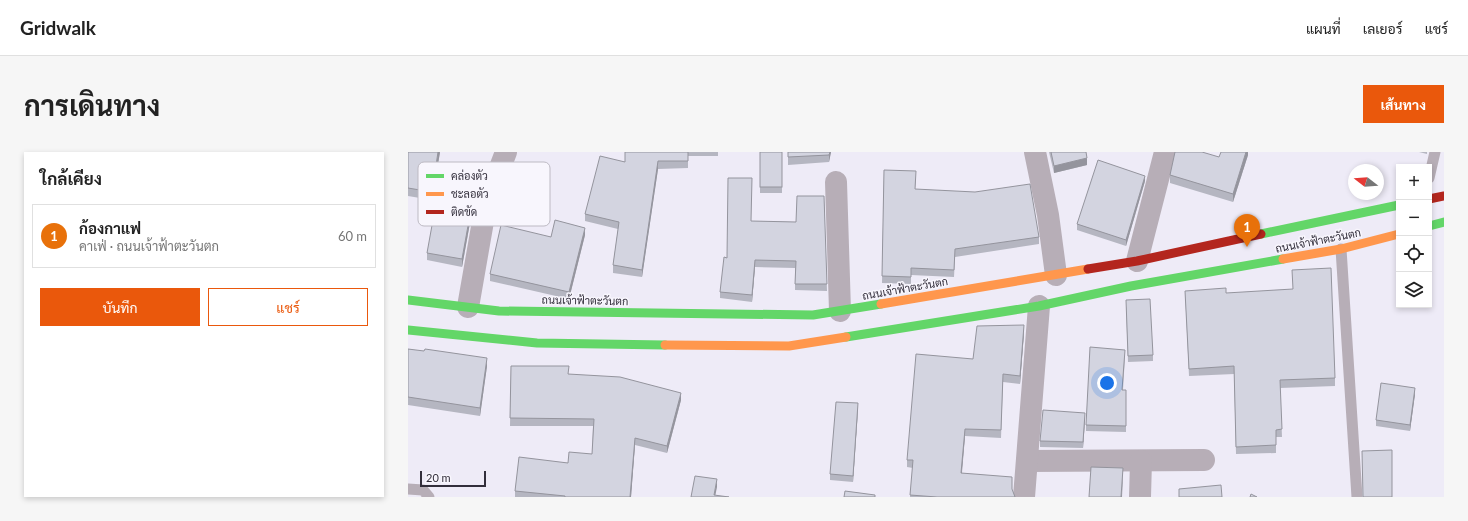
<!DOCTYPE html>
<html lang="th">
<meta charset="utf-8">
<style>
:root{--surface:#fff;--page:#f6f6f6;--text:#222;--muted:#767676;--line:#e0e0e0;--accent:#ea580c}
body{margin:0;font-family:Lato,Sarabun,sans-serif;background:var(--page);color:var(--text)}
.controls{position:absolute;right:12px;top:12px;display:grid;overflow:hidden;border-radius:0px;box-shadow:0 2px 6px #0003}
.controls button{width:36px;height:36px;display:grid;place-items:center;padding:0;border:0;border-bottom:1px solid var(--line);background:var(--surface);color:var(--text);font:20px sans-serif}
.compass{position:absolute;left:940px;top:12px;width:36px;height:36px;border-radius:50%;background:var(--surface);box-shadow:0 2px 6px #0003;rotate:287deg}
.scale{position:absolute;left:12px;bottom:10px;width:66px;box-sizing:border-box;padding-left:4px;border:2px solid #322e3b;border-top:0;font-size:11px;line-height:14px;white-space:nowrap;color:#322e3b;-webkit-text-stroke:3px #f8f6fd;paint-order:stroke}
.you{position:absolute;left:699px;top:231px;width:14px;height:14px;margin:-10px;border:3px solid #fff;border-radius:50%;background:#1a73e8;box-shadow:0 0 0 6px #1a73e833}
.badge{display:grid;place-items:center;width:26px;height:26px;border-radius:50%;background:var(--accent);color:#fff;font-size:13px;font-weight:700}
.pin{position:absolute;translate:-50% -33px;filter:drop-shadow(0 1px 2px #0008)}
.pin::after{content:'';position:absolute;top:21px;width:14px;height:12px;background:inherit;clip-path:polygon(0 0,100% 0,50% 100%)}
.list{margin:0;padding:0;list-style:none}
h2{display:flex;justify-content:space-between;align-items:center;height:52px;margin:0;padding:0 16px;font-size:17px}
h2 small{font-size:13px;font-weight:400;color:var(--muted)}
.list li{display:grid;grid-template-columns:26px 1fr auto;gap:12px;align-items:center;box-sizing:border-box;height:64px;margin:0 8px 8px;padding:0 8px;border:1px solid var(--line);border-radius:0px}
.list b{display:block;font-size:15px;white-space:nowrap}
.list p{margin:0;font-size:13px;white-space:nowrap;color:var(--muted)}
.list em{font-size:13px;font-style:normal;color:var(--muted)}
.actions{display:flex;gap:8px;padding:12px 16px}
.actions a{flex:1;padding:9px 0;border:1px solid var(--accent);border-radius:0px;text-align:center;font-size:14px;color:var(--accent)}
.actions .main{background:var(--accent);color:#fff}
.icon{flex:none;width:22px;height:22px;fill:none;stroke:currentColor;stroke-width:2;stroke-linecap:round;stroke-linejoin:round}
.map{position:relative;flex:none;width:1036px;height:345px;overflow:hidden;border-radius:0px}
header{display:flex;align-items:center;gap:24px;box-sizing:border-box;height:56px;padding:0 20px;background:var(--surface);border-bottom:1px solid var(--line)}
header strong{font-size:19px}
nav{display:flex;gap:22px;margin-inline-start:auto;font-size:14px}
.intro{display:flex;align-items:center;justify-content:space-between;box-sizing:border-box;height:96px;padding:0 24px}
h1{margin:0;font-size:28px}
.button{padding:10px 18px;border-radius:0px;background:var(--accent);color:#fff;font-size:14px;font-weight:700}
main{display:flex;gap:24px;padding:0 24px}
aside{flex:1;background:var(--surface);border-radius:0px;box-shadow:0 2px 6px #0003}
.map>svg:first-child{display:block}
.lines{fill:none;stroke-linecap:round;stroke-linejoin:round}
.lane{stroke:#b7aeb7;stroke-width:11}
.street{stroke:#b7aeb7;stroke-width:22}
.fast{stroke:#63d668;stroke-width:9}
.slow{stroke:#ff974d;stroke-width:9}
.jam{stroke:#b3261e;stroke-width:9}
.wall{fill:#b5b6c1}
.shaded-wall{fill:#94949d}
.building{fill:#d3d4e0;stroke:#94949d}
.labels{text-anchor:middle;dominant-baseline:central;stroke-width:3;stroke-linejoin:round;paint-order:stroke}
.street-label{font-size:11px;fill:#322e3b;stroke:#f8f6fd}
.key{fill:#f8f6fd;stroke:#bdbac3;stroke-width:1}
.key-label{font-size:11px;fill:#322e3b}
</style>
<header>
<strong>Gridwalk</strong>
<nav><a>แผนที่</a><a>เลเยอร์</a><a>แชร์</a></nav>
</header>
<div class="intro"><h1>การเดินทาง</h1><a class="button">เส้นทาง</a></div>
<main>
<aside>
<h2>ใกล้เคียง<small></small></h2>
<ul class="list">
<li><span class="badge" style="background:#e8710a">1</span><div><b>ก้องกาแฟ</b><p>คาเฟ่ · ถนนเจ้าฟ้าตะวันตก</p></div><em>60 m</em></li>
</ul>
<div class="actions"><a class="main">บันทึก</a><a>แชร์</a></div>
</aside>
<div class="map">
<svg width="1036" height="345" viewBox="0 0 1036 345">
<rect width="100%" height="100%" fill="#eeebf7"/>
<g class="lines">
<g class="lane">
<path d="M1021,26L1027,0"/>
<path d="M933,97L949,345"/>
<path d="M0,337L15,338L21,345"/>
</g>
<g class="street">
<path d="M627,0L640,63L648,123"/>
<path d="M428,30L432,159"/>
<path d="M729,109L757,0"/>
<path d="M60,155L78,52L98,0"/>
<path d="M619,309L796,308"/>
<path d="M616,345L631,154"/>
<path d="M732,345L733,309"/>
</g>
<g class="fast">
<path d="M1021,74L1036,70"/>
<path d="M853,82L991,53"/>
<path d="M0,148L91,159L405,163L473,152"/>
<path d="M0,178L129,191L257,193"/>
<path d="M438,185L631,154L723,134L875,107"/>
</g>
<g class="slow">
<path d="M875,107L933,97L991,82"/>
<path d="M473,152L680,117"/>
<path d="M257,193L381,194L438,185"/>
</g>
<g class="jam">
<path d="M1021,47L1036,44"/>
<path d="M680,117L729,109L853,82"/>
</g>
</g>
<g class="wall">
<path d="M0,0H32L24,48L0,44Z"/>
<path d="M217,0H310V4H280V16L250,17L234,125L205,121V113L210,77L177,69V62L217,10Z"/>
<rect x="352" y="0" width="22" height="41"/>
<path d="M380,0H423L421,10L380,13Z"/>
<path d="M641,0H678L679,13L646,21Z"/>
<path d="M840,0V3L825,50L762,31V23L811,5Z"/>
<path d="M1011,0H1019V2Z"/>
<path d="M476,18L508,27L507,37L631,85V92L547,105L546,125L503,123V132L474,131Z"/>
<path d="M737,29L718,94L669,78V72Z"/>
<path d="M67,43L54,115L19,108V101Z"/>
<path d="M416,44L419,139L387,138V116L347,115L344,150L312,146V140L319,106L343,69L388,70Z"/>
<path d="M177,83L161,147L82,129V122L143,85Z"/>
<path d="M777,139L818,141L927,226V234L872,236L874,285H868V301L828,302L826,222L781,224Z"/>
<path d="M718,154L745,203V209L720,210Z"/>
<path d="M616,181L612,232L595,230L593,286L557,284L554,321L604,332V338L607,345H502L505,316L499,315V308L565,207Z"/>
<path d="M0,197L79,214L72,264L0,253Z"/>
<path d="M717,204L715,238H718V280L678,279V273Z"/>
<path d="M103,214L161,222L273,248L259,301L227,293L223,345H107V339L160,311L184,302L185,274H102Z"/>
<path d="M1007,242L1002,279L968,274V268Z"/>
<path d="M450,257L445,330L422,328V322Z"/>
<path d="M677,267L675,296L632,295V289Z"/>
</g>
<g class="shaded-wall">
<path d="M30,0H32L24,48V40Z"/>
<path d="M422,0H423L421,10V3Z"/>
<path d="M838,0H840V3L825,50V42Z"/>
<path d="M679,6V13L646,21V14Z"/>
<path d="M250,9V17L234,125V118Z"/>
<path d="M737,24V29L718,94V88Z"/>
<path d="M67,35V43L54,115V107Z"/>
<path d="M177,76V83L161,147V140Z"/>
<path d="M347,108V115L344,150V143Z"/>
<path d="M616,173V181L612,232V224Z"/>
<path d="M79,206V214L72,264V256Z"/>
<path d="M1007,236V242L1002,279V273Z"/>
<path d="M273,241V248L259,301V294Z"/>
<path d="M450,251V257L445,330V324Z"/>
<path d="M677,261V267L675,296V290Z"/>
<path d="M557,277V284L553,329V321Z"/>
<path d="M227,286V293L223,345H222Z"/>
<path d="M715,316V322L714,345H713Z"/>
<path d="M309,327V335L307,345L306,343Z"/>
</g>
<g class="building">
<path d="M0,0H30L24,40L0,36Z"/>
<path d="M217,0H280V9H250L234,118L205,113L211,70L177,62L192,4L217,10Z"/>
<rect x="352" y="0" width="22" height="35"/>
<path d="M380,0H422L421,3L380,5Z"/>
<path d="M643,0H678L679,6L646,14Z"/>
<path d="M767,0H794L811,5L813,0H838L825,42L762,23Z"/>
<path d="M690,8L737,24L718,88L669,72Z"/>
<path d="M476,18L508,19L507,37L567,40L622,32L631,85L547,97L546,118L503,116V125L474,124Z"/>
<path d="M320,26H344L343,69L388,70L389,44H416L419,132H387L388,109L347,108L344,143L312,140L316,105L319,106Z"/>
<path d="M32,29L67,35L54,107L19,101Z"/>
<path d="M147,68L177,76L161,140L82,122L93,73L143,85Z"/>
<path d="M923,116L927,226L872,228L874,277L868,278V293L828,295L826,214L781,217L777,139L818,136V141L885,137L884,118Z"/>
<path d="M742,147L745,203L720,204L718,148Z"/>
<path d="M616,173L612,224L595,222L593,278L557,277L553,321L604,325V337L607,345H529L502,343L505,308H499L508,202L565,207L569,174Z"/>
<path d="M682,195L717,198L714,238H718V274L678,273Z"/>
<path d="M0,197L16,199L17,197L79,206L72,256L0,245Z"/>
<path d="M103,214H161L160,222L212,225L273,241L259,294L227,286L222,345H157V344L107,339L111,305L160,311L161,300L184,302L186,267L102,266Z"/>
<path d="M973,231L1007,236L1002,273L968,268Z"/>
<path d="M428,250L450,251L445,324L422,322Z"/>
<path d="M635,258L677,261L675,290L632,289Z"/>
<path d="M984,298V345H955L954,299Z"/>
<path d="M683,315L715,316L713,345H681Z"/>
<path d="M287,324L309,327L306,343L321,345H283Z"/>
<path d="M813,333L814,345H771V337Z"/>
<path d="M437,339L467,343V345H436Z"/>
<path d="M843,342L849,345H842Z"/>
</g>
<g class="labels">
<g class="street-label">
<text transform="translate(910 88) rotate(-11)">ถนนเจ้าฟ้าตะวันตก</text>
<text transform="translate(497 136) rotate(-10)">ถนนเจ้าฟ้าตะวันตก</text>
<text transform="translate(177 148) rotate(1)">ถนนเจ้าฟ้าตะวันตก</text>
</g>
</g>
<rect x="10" y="10" width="132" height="64" rx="6" class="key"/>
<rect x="18" y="22" width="18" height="4" fill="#63d668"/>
<rect x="18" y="40" width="18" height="4" fill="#ff974d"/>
<rect x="18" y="58" width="18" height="4" fill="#b3261e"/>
<g class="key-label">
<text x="43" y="28">คล่องตัว</text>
<text x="43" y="46">ชะลอตัว</text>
<text x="43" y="64">ติดขัด</text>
</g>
</svg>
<div class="controls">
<button>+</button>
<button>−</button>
<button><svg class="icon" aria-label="locate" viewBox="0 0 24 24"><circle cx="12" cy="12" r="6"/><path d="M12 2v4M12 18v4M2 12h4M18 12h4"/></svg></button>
<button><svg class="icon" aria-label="layers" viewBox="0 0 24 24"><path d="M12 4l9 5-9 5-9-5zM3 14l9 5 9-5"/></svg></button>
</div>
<svg class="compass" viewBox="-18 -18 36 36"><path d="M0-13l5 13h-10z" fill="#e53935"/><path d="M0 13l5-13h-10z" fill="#767676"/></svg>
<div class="scale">20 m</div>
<div class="you"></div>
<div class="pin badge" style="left:839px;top:95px;background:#e8710a">1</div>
</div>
</main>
